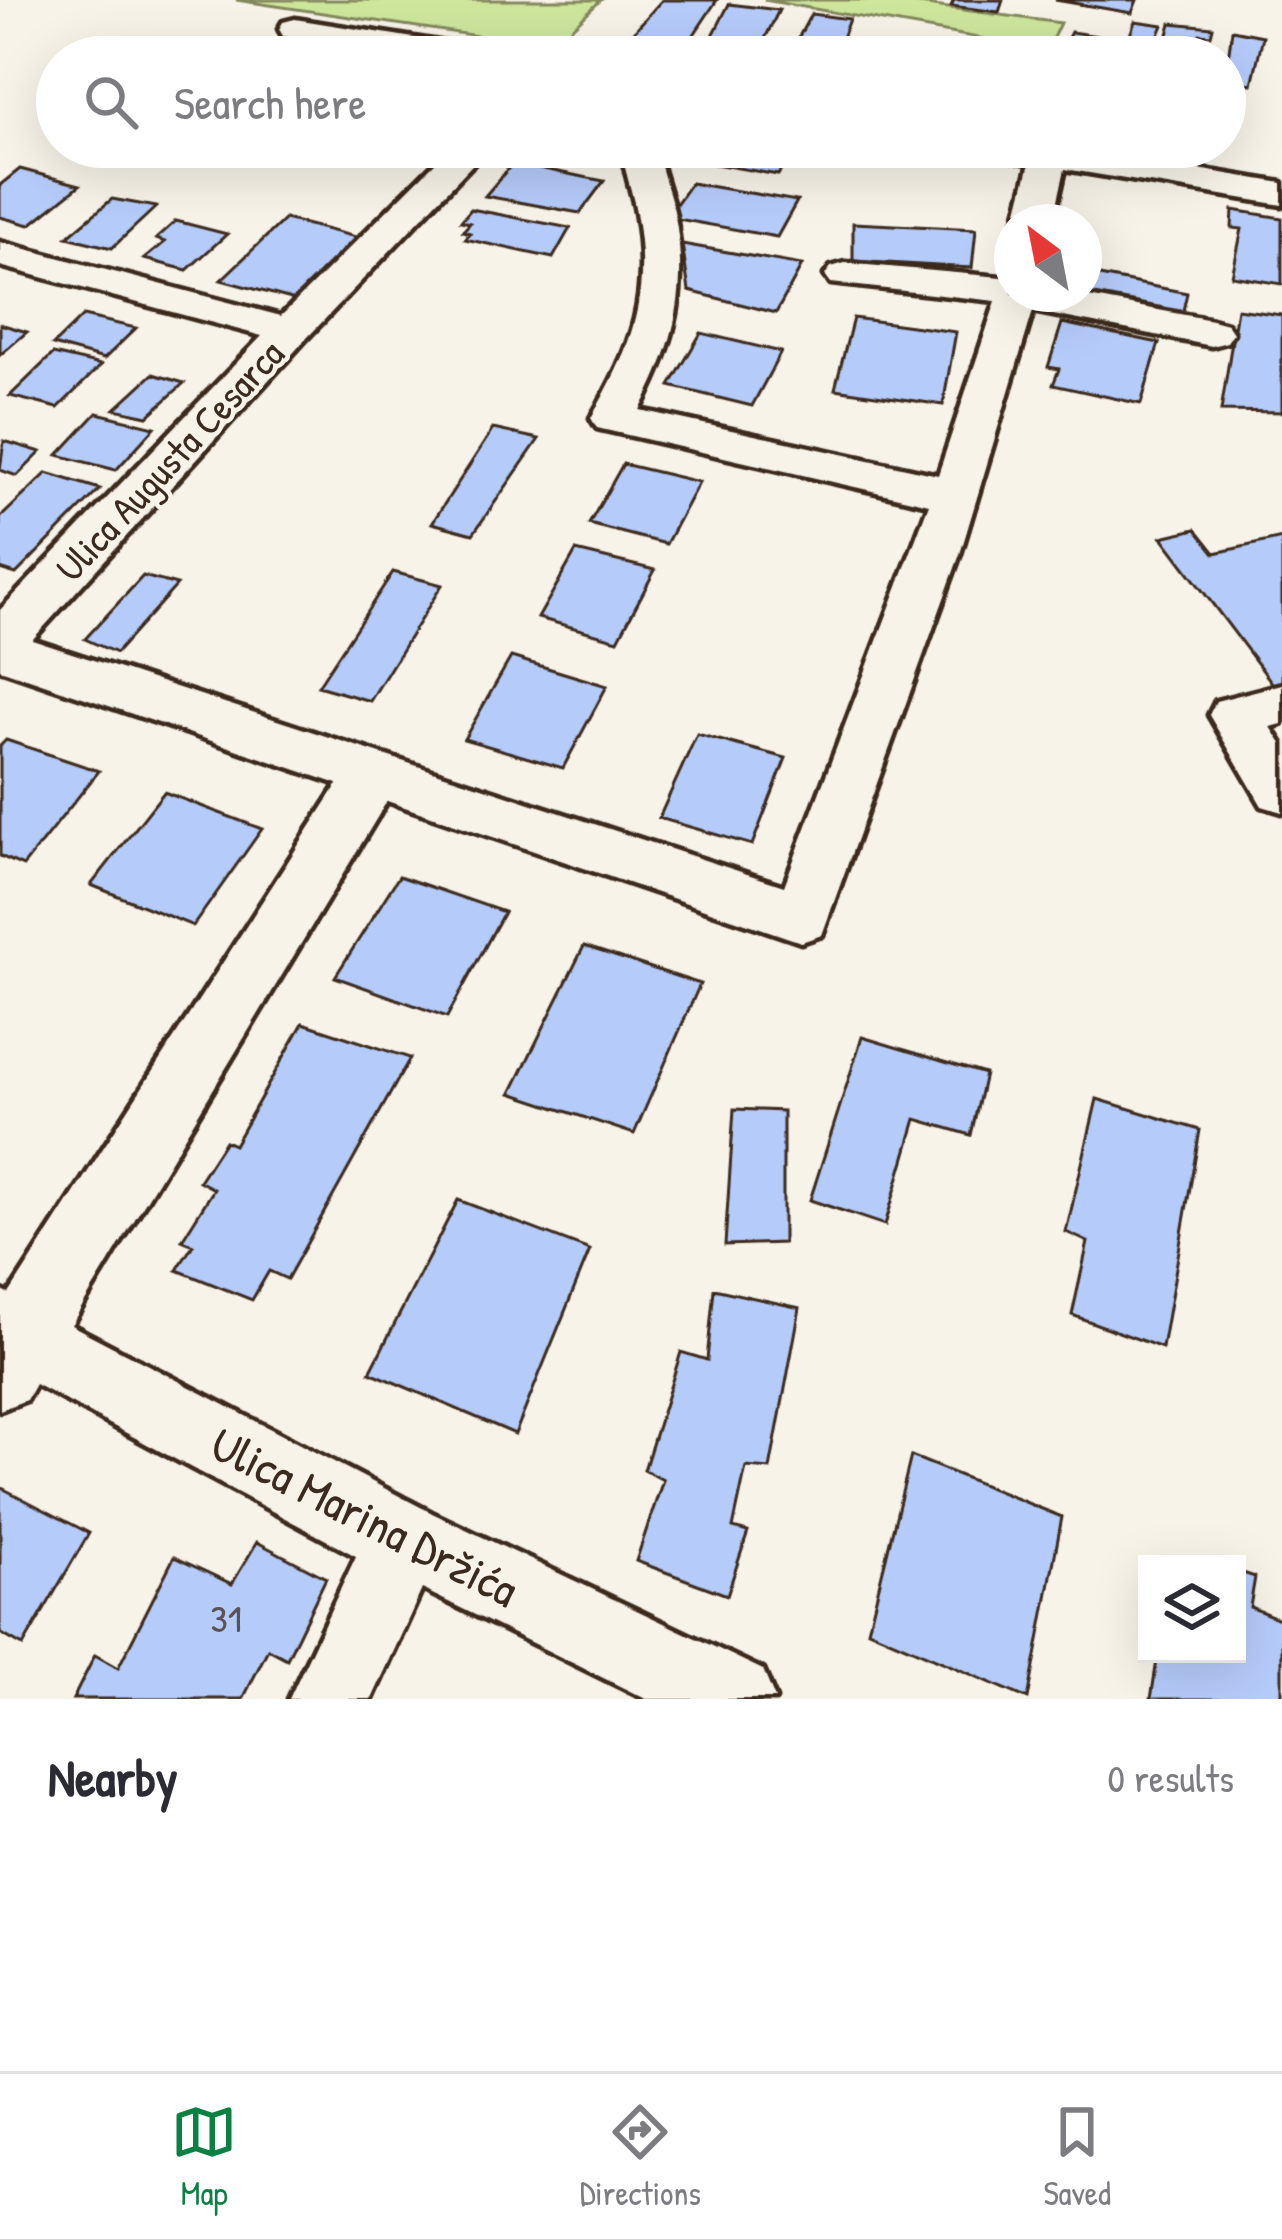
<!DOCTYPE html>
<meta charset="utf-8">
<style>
:root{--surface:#fff;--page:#f7f7f7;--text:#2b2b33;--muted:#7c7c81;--line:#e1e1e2;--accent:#0b8043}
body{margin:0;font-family:"Patrick Hand",sans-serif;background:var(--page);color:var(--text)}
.controls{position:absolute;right:36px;bottom:36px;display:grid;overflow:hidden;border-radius:0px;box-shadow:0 12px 48px #0002}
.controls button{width:108px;height:108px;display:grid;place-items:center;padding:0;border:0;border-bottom:3px solid var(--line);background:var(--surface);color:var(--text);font:60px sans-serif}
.compass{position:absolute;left:994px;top:204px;width:108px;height:108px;border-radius:50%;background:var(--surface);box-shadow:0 12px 48px #0002;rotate:328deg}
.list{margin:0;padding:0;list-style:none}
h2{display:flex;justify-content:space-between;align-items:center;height:156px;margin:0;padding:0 48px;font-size:51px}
h2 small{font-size:39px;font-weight:400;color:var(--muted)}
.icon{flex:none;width:66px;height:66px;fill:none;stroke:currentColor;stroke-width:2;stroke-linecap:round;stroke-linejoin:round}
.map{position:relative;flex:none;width:1282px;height:1699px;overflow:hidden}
.search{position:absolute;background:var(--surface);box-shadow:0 12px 48px #0002;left:36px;right:36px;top:36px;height:132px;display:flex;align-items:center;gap:30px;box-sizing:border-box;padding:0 42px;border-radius:66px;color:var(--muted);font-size:45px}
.sheet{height:372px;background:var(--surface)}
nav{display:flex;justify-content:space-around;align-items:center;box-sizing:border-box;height:168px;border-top:3px solid var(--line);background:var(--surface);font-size:33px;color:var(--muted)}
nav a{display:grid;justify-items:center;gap:6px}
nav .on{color:var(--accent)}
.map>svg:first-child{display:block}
.green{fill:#cee69c;stroke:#84885d;stroke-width:3}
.building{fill:#b5cbfa;stroke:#3b2a1e;stroke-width:3}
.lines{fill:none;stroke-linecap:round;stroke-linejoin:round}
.minor-casing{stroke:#3b2a1e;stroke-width:9}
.minor{fill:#f7f3e8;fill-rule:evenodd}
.labels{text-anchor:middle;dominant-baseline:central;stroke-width:9;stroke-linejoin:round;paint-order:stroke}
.street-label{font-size:39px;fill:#3b2a1e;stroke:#f7f3e8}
.near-number-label{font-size:39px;fill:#5a5255}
.near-street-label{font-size:48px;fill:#3b2a1e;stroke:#f7f3e8}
</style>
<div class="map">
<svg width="1282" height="1699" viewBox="0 0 1282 1699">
<rect width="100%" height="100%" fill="#f7f3e8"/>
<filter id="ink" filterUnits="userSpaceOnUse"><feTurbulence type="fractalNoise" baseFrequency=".00833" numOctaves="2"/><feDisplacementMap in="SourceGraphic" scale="24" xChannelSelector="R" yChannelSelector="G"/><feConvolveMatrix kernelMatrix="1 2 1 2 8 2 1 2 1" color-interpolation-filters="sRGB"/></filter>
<g filter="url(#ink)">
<g class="green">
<path d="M236,0H601L551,47Z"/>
<path d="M764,0H889L1060,23L1048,48L1105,57H1058V52Z"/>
</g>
<g class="building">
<path d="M662,0H717L679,57H611Z"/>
<path d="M954,0H1003L999,12L951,6Z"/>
<path d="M1055,0H1137L1132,13Z"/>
<path d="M729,4L779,10L756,57H702Z"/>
<path d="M811,14L849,19L835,57H788Z"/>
<path d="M1135,21L1163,25L1157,39L1130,35Z"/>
<path d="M1171,23L1213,27L1211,35L1200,34L1194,57H1162Z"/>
<path d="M1232,30L1263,36L1252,84L1225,79Z"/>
<path d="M1071,32L1118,39L1113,49L1066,42Z"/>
<path d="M305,43L364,57H295Z"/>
<path d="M680,147H795L778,175L674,157Z"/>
<path d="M513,163L604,181L580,213L485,196Z"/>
<path d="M20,169L80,185L30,225L0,217V185Z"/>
<path d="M691,183L797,201L777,237L667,217Z"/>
<path d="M112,199L156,207L112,248L67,237Z"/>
<path d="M471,209L570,228L553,258L465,239L470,233L463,231L470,223L461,221Z"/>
<path d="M1233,210L1282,218V284L1232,276L1242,229L1232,228Z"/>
<path d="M285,219L360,238L299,301L221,280Z"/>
<path d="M176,221L227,234L187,270L144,259L165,242L156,239Z"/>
<path d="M853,223L976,229L972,268L853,261Z"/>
<path d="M682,244L802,265L776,313L689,291Z"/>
<path d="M1084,273L1187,293L1182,315L1067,294H1084Z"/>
<path d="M1237,309L1282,315V412L1221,411Z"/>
<path d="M83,316L136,328L104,359L53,345Z"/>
<path d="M853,318L956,332L943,405L835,389Z"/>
<path d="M1062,323L1159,343L1141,404L1053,385L1059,369L1048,367Z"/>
<path d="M0,324L27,332L0,355Z"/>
<path d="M701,333L781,352L752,406L670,386Z"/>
<path d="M53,354L101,365L58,408L10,396Z"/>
<path d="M153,374L184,383L148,416L115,409Z"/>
<path d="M97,413L155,427L116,470L58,455Z"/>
<path d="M493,429L539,439L473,534L432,523Z"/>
<path d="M4,441L41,452L17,476L0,470Z"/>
<path d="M623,464L699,482L666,544L589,524Z"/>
<path d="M47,473L100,489L16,574L0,569V518Z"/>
<path d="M1196,529L1215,553L1282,538V696L1162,537Z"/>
<path d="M576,551L655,570L618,640L538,618Z"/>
<path d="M393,572L442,585L370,701L318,686Z"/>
<path d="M143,576L177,585L116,653L85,639Z"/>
<path d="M511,657L607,686L563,768L464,739Z"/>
<path d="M697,734L786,758L752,845L659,818Z"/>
<path d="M6,740L99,771L23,866L0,856V746Z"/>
<path d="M164,792L262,829L193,926L91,885Z"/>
<path d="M399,876L504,912L447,1017L335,977Z"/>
<path d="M584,946L700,984L634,1134L511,1093Z"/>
<path d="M303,1023L410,1058L287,1279L269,1271L252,1300L177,1270L193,1245L182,1240L214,1189L199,1181L225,1141L234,1145Z"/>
<path d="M862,1037L985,1074L971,1135L916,1119L885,1225L810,1200Z"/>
<path d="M1097,1099L1200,1130L1162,1348L1072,1315L1088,1242L1066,1232Z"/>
<path d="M734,1109L783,1111V1243L725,1245Z"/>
<path d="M458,1200L590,1250L515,1434L370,1372Z"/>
<path d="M714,1289L800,1308L770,1469L746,1467L733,1528L748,1532L727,1595L636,1561L663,1480L644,1470L681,1352L707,1360Z"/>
<path d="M911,1456L1062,1517L1028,1699L868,1630Z"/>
<path d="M0,1487L89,1533L23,1646L0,1633Z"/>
<path d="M257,1542L326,1578L287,1659L268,1649L243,1699H73L95,1655L118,1668L174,1557L232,1584Z"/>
<path d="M1237,1571L1255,1577L1250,1607L1282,1620V1699H1151L1158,1654H1237Z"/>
</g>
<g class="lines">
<g class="minor-casing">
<g id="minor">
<path d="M295,19L470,47L487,57H408L283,36L279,29L283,22Z"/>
<path d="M451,147H489L305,340L32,640L784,886L929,504L597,428L591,418C633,345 651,296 636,212C632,190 624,169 621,147H657C660,169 669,189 674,211C689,286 676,343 640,410L938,475L996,301L831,283L825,275L831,267L845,263L1012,278V294H1072L1212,320L1227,324L1233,333L1227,342L1212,346L1033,311L960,554L822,935L801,942L387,801L71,1325L432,1513L763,1670L775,1699H646L422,1589L372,1699H289L356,1556L35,1384L26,1400L0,1410V1290L9,1294L338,784L0,669V610L262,336L0,266V242L281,316Z"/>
<path d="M983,147H1066L1282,183V205L1065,169L1053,222H1015L1030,163L988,155Z"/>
<path d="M1282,684V724L1271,727L1282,744V812L1262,806L1209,715L1216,701Z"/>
</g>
</g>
<use href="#minor" class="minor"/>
</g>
</g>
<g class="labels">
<g class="street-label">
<text transform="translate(169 460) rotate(-47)">Ulica Augusta Cesarca</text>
</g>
<g class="near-number-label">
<text x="226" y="1617">31</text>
</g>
<g class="near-street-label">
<text transform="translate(365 1516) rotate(27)">Ulica Marina Držića</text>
</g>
</g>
</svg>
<div class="controls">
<button><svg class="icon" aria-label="layers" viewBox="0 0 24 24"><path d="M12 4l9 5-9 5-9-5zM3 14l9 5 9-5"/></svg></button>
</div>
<svg class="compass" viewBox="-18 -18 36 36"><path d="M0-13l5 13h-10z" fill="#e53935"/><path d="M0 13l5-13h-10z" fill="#7c7c81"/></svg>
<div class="search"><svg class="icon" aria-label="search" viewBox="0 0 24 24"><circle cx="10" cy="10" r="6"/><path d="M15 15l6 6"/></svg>Search here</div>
</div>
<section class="sheet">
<h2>Nearby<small>0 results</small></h2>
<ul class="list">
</ul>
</section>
<nav>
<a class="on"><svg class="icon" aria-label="map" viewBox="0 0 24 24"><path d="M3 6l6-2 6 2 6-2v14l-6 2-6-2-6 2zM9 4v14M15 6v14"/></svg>Map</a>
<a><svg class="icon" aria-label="directions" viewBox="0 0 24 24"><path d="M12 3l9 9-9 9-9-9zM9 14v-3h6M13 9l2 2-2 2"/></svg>Directions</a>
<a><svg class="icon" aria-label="saved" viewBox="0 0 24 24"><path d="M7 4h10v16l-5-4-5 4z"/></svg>Saved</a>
</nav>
